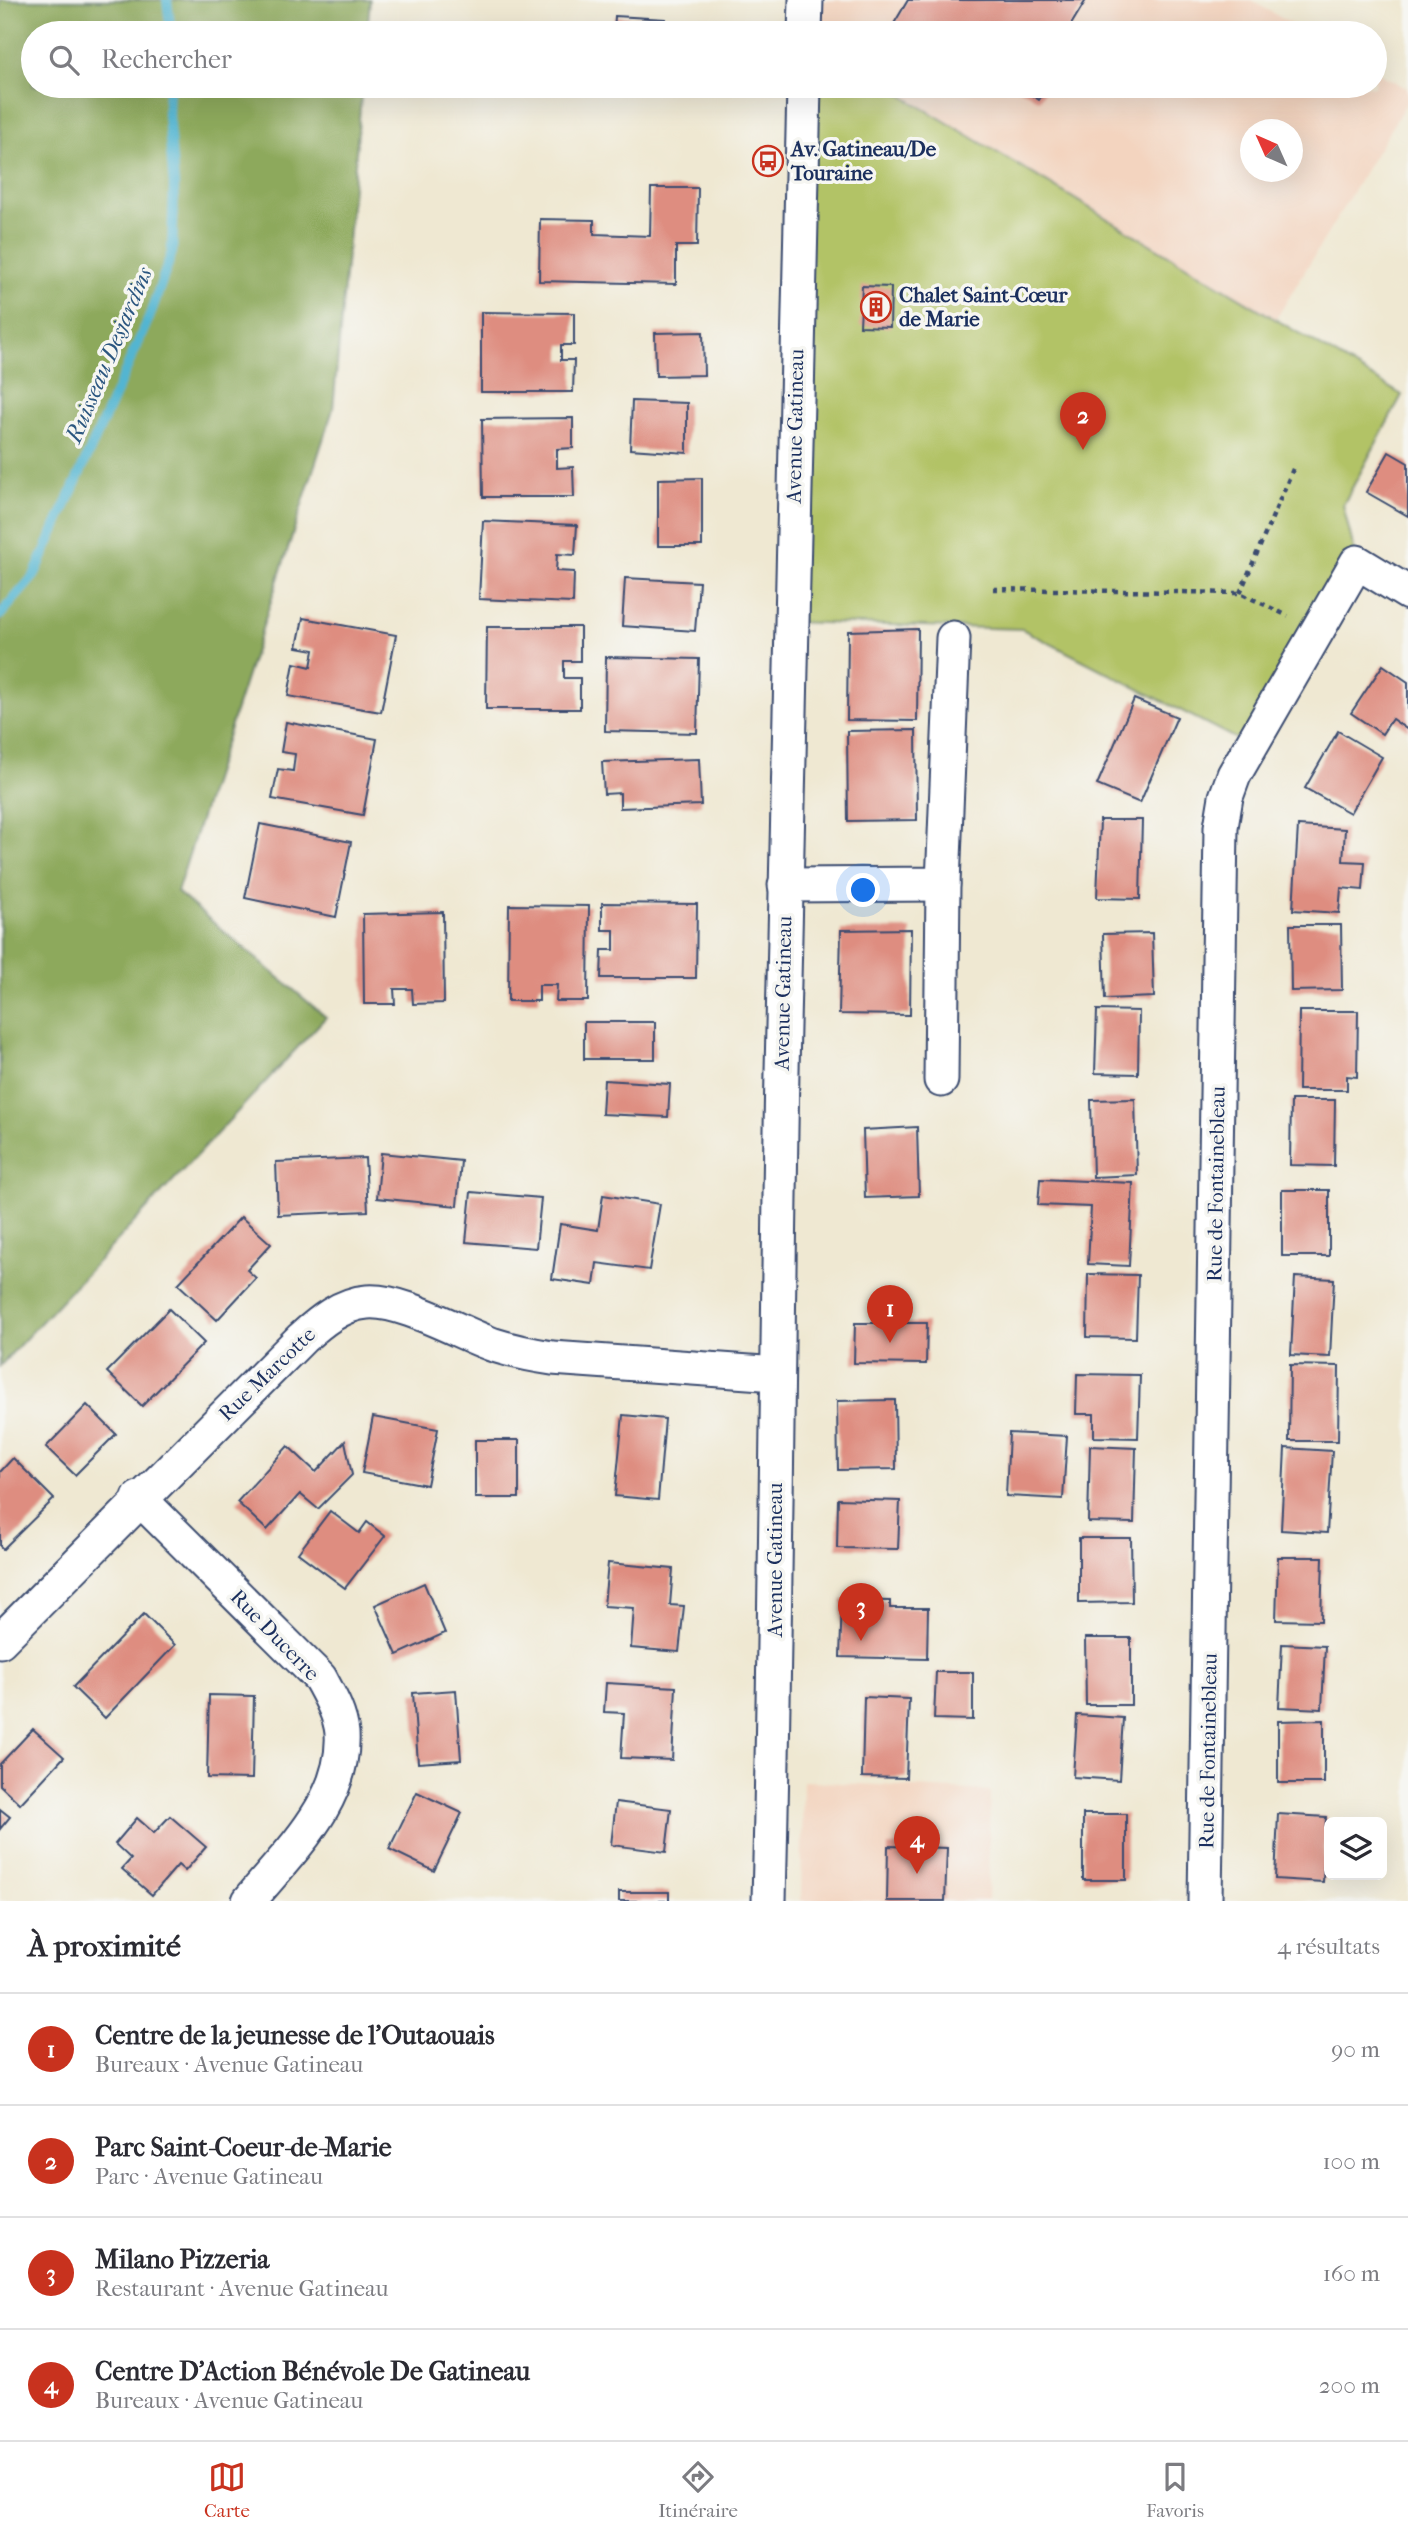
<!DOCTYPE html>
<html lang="fr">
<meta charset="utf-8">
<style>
:root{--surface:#fff;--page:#f2f2f3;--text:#2b2b33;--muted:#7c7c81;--line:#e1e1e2;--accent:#c8321e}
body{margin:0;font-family:"IM FELL French Canon",serif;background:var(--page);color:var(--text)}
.controls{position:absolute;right:21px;bottom:21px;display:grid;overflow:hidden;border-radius:10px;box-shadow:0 7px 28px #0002}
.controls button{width:63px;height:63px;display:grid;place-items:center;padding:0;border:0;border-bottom:2px solid var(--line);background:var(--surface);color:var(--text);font:35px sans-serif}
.compass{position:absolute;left:1240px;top:119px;width:63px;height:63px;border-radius:50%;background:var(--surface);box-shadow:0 7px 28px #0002;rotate:315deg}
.you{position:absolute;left:864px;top:891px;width:24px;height:24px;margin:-18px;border:5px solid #fff;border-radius:50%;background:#1a73e8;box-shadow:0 0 0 10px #1a73e833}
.badge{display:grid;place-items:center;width:46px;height:46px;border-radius:50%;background:var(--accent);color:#fff;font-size:23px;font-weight:700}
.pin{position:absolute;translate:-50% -58px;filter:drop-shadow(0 2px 4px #0008)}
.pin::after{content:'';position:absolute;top:37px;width:24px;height:21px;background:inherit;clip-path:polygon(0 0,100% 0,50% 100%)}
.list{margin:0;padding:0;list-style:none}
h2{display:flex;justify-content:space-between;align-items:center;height:91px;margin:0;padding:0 28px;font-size:30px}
h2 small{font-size:23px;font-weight:400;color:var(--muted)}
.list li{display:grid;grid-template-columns:46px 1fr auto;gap:21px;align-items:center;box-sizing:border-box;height:112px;padding:0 28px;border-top:2px solid var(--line)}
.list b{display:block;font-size:26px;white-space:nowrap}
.list p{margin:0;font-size:23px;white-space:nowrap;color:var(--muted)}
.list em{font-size:23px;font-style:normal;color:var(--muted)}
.icon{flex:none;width:38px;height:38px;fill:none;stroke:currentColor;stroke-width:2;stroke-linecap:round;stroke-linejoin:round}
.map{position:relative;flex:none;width:1408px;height:1901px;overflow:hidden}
.search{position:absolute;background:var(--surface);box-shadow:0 7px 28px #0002;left:21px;right:21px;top:21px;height:77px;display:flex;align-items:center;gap:18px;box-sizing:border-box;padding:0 24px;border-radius:38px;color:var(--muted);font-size:26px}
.sheet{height:539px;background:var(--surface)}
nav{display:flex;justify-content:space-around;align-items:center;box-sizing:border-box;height:98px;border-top:2px solid var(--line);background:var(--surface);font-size:19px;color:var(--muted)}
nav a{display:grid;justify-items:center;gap:4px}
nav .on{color:var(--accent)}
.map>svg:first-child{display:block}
.built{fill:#f3d4bf;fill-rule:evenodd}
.green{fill:#b2c366;stroke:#667962;stroke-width:2}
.forest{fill:#8da95b;stroke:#546c5c;stroke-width:2}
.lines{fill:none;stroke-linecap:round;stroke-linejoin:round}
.stream{stroke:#52b5d1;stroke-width:10}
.building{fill:#de8d80}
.minor-casing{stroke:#3b4b6f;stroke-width:37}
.path{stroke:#3b4b6f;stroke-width:4.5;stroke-dasharray:5 5;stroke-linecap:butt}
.minor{stroke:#fff;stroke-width:33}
.labels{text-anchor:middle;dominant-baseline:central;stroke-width:7;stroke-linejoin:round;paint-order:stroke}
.poi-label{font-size:21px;font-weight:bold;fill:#1b2f5e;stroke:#f6f6f2;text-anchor:start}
.street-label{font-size:21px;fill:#1b2f5e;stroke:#f6f6f2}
.water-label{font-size:23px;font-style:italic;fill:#2c5780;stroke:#f6f6f2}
</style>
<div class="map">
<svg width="1408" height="1901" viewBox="0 0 1408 1901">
<rect width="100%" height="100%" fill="#f6f6f2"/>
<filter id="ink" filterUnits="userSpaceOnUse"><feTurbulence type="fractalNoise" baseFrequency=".0143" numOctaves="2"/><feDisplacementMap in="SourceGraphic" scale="14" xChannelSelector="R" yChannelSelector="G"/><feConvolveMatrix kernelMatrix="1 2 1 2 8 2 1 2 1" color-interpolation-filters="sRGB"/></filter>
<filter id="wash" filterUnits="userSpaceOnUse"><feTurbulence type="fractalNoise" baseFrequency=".00686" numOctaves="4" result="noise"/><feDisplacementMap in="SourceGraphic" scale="28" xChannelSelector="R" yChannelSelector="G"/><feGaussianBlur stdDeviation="1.57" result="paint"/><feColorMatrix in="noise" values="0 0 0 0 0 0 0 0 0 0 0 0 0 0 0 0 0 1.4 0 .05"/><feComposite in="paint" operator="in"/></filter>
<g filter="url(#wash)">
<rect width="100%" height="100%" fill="#efe8d2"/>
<g class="built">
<path d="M809,0H1251L1306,33H805Z"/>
<path d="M1375,71L1408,89V100L1276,319L886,86H1375ZM1250,130H1292V172H1250Z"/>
<path d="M803,1781L990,1791L988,1901H801Z"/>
</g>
<path class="green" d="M804,86H886L1402,395L1343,505L1357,562L1250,746L1022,629L790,622Z"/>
<path class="forest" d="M0,0H370L367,33H33V86H362L333,409L177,892L326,1017L0,1366Z"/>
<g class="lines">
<g class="stream">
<path d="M167,0L171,33"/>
<path d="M0,615L34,576L149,318L172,252L174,186L168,114L169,86"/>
</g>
</g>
<g id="blocks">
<g class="building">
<path d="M908,0H1086L1066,33H901L892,27Z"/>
<path d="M615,16L665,19L664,29L705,31L704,33H614Z"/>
<path d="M1016,86H1048L1039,100Z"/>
<path d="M651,188H698L697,246H676V284L539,281L540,219L594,220V234L650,236Z"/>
<path d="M862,286L891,287L890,327L860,326Z"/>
<path d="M481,312L574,313V345H561V360H574L573,392H481Z"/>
<path d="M703,332L704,375L656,376L655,333Z"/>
<path d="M632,401L687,403V453L630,449Z"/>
<path d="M573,418V448L557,449V468L573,467L574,497H483L482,419Z"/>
<path d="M1389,452L1408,463V516L1366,492Z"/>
<path d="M702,478V546H658V479Z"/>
<path d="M483,521L577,525L575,555L557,554L556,571L574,572L573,603L479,599Z"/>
<path d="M625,578L699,582L695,631L622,626Z"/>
<path d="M303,618L396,635L381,712L288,696L294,663L311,667L314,650L297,647Z"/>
<path d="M487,627H580V661H564V678H580V709H486Z"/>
<path d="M918,629L917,721L847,720L848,631Z"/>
<path d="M606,657L699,659L697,733L605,731Z"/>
<path d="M1383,665L1408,682V730L1392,719L1382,734L1351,713Z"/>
<path d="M1134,699L1177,717L1140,803L1097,785Z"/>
<path d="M286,722L377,739L363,815L272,799L278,769L293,771L295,754L281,752Z"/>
<path d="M916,730L917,820L848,821L847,731Z"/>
<path d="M1338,731L1382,757L1350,813L1305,788Z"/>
<path d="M699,759L701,805L620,808V793L604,794L602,762Z"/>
<path d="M1100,820H1142L1140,899L1097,898Z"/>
<path d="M260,824L351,842L336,917L245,898Z"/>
<path d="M1298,826L1345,829L1343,861L1365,862L1363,890L1341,888L1339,913L1293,910Z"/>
<path d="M602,903L697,904L696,978H601L602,950H614V930H602Z"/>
<path d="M509,905L589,906L588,1001H556L557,985H539V1001H508Z"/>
<path d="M443,912L444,1003L413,1004L412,989H394L395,1004H364L363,914Z"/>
<path d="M1290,925H1341L1342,990L1291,991Z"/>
<path d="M911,929L910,1015L839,1014L841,930Z"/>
<path d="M1152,933L1154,997L1105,999L1103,934Z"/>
<path d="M1097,1010L1139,1011L1138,1074L1095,1073Z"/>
<path d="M1299,1011H1358L1357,1077L1347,1076V1090H1298Z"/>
<rect x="584" y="1022" width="71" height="37"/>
<path d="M604,1080L670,1084L668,1117L602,1114Z"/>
<path d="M1135,1099L1137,1175L1093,1177L1091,1100Z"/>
<path d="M1291,1100H1335L1334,1166L1290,1165Z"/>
<path d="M917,1127L919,1196L865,1198L863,1130Z"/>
<path d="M381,1153L461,1161L457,1206L377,1198Z"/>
<path d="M365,1158L368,1211L278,1215L276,1162Z"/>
<path d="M1040,1179L1133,1183L1129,1266L1088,1264L1091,1207L1038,1205Z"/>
<rect x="1282" y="1190" width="47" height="66"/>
<path d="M471,1192L541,1198L536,1248L466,1242Z"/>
<path d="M603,1195L660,1204L649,1270L597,1263L594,1285L552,1279L560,1224L598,1230Z"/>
<path d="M241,1217L271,1244L247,1270L256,1278L217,1320L178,1284Z"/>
<path d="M1088,1274L1138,1275L1136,1338L1087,1337Z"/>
<path d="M1295,1277L1334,1279L1330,1357L1291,1355Z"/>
<path d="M169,1309L204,1343L142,1406L107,1372Z"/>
<path d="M855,1323H927L926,1364L854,1363Z"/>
<path d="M1290,1365L1339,1366L1338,1441H1289Z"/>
<path d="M1077,1374L1140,1375L1138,1438L1094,1437V1414H1076Z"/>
<path d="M895,1400L896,1469L838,1470L837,1401Z"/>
<path d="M87,1405L116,1434L75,1475L46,1447Z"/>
<path d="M623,1415L665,1419L658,1500L615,1496Z"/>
<path d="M373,1417L438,1429L427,1485L362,1473Z"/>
<path d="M1009,1433L1067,1436L1063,1499L1006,1496Z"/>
<rect x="475" y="1440" width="44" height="58"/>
<path d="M345,1441L352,1475L318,1509L300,1494L267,1530L237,1502L288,1446L316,1472Z"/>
<path d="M1090,1446L1136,1448L1134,1523L1088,1522Z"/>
<path d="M1285,1448L1332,1451L1327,1533L1281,1530Z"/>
<path d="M13,1458L54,1499L3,1549L0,1546V1472Z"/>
<path d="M838,1499L900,1501L898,1549L837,1548Z"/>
<path d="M330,1511L359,1533L367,1522L385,1536L345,1588L298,1553Z"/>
<path d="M1079,1538H1131L1132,1602L1079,1603Z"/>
<path d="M1278,1557H1323L1321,1621L1276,1620Z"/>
<path d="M608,1563L673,1569L670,1605L684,1606L679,1652L631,1648L634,1608L604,1606Z"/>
<path d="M424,1583L445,1633L397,1655L375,1605Z"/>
<path d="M842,1600L890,1601V1608H928L927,1659L840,1657Z"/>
<path d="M144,1614L175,1645L105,1718L73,1687Z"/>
<path d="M1085,1638H1131V1705H1086Z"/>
<path d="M1282,1644L1325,1646L1322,1709L1279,1707Z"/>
<path d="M936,1672H973V1720L934,1719Z"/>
<path d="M606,1683L676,1687L672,1760L621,1758L624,1713L604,1712Z"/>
<path d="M456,1690L461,1760L418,1763L413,1693Z"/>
<path d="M209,1695L254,1696L252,1779L207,1778Z"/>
<path d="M864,1697L909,1699L906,1778L862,1777Z"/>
<path d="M1077,1715L1123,1718L1119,1780L1073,1777Z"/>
<path d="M1324,1720V1783H1278V1721Z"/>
<path d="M33,1729L64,1757L20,1804L0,1785V1764Z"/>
<path d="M417,1792L462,1813L434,1871L389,1849Z"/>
<path d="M616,1802L671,1809L666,1852L611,1845Z"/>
<path d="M0,1809L10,1817L0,1829Z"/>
<rect x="1083" y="1814" width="43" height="66"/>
<path d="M1278,1814L1326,1817L1323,1882L1275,1879Z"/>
<path d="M170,1816L206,1847L185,1871L178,1865L152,1895L122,1869L131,1859L115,1844L137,1818L154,1833Z"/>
<path d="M888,1846L947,1848L945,1901H887Z"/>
<rect x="619" y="1892" width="50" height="9"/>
</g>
</g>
</g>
<g filter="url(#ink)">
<use href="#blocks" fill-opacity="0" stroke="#3b4b6f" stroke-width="2"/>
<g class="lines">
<g class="minor-casing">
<g id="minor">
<path d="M805,33L806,0"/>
<path d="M785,885L943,884L953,638"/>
<path d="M941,1080L943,884"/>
<path d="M139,1498L320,1678C329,1695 340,1713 342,1733C346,1801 288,1853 249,1901"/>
<path d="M0,1641L302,1338C320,1322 341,1304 367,1302C402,1299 460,1333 494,1345C513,1351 532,1355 552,1358L777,1374"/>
<path d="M769,1901C776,1624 777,1348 782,1071C788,742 797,414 804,86"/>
<path d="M1205,1901L1221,827L1226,797L1234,775L1357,562L1408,593"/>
</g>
</g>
<g class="path">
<path d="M993,589L1240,593L1288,616"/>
<path d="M1240,593L1293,469"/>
</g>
<use href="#minor" class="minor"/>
</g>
</g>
<defs>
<g id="bus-ring" transform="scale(1.575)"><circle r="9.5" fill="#f6f6f2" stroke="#c8321e" stroke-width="1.5"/><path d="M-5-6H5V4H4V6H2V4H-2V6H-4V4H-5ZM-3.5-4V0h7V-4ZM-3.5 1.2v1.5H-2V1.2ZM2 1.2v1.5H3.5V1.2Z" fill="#c8321e"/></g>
<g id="building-ring" transform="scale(1.575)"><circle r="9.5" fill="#f6f6f2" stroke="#c8321e" stroke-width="1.5"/><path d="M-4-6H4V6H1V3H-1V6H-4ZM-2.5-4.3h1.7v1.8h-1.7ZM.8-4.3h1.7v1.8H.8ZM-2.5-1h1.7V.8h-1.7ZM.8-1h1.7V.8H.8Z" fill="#c8321e"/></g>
</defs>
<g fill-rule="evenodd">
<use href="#bus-ring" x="768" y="161"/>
<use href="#building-ring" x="876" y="307"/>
</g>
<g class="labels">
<g class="poi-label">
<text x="791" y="149">Av. Gatineau/De<tspan x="791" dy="24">Touraine</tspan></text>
<text x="899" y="295">Chalet Saint-Cœur<tspan x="899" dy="24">de Marie</tspan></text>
</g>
<g class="street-label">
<text transform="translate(795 426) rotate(-89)">Avenue Gatineau</text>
<text transform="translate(783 993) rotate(-89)">Avenue Gatineau</text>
<text transform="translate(1216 1184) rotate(-89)">Rue de Fontainebleau</text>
<text transform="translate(267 1374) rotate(-44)">Rue Marcotte</text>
<text transform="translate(775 1560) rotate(-90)">Avenue Gatineau</text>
<text transform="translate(275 1635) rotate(46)">Rue Ducerre</text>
<text transform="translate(1208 1751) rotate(-89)">Rue de Fontainebleau</text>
</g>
<g class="water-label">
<text transform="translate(109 355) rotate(-67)">Ruisseau Desjardins</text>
</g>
</g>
</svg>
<div class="controls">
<button><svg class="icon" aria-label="layers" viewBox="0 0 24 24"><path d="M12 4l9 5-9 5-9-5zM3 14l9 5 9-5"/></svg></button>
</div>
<svg class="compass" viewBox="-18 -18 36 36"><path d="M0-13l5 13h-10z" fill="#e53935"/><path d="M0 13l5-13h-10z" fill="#7c7c81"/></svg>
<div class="you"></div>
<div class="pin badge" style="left:890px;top:1343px">1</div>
<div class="pin badge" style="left:1083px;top:450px">2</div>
<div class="pin badge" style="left:861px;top:1641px">3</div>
<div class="pin badge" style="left:917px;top:1874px">4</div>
<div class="search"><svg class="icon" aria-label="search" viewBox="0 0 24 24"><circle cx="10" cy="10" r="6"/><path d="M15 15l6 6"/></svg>Rechercher</div>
</div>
<section class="sheet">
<h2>À proximité<small>4 résultats</small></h2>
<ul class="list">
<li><span class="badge">1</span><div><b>Centre de la jeunesse de l'Outaouais</b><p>Bureaux · Avenue Gatineau</p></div><em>90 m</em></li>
<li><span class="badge">2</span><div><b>Parc Saint-Coeur-de-Marie</b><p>Parc · Avenue Gatineau</p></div><em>100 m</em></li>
<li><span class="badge">3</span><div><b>Milano Pizzeria</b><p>Restaurant · Avenue Gatineau</p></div><em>160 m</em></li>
<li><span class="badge">4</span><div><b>Centre D'Action Bénévole De Gatineau</b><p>Bureaux · Avenue Gatineau</p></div><em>200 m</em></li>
</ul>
</section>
<nav>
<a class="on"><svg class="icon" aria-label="map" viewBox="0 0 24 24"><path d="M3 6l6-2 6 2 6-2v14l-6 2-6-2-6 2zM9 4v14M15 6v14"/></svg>Carte</a>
<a><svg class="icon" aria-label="directions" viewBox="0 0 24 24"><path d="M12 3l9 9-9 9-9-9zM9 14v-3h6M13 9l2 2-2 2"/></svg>Itinéraire</a>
<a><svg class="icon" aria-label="saved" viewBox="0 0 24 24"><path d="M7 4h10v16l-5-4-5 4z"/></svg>Favoris</a>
</nav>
